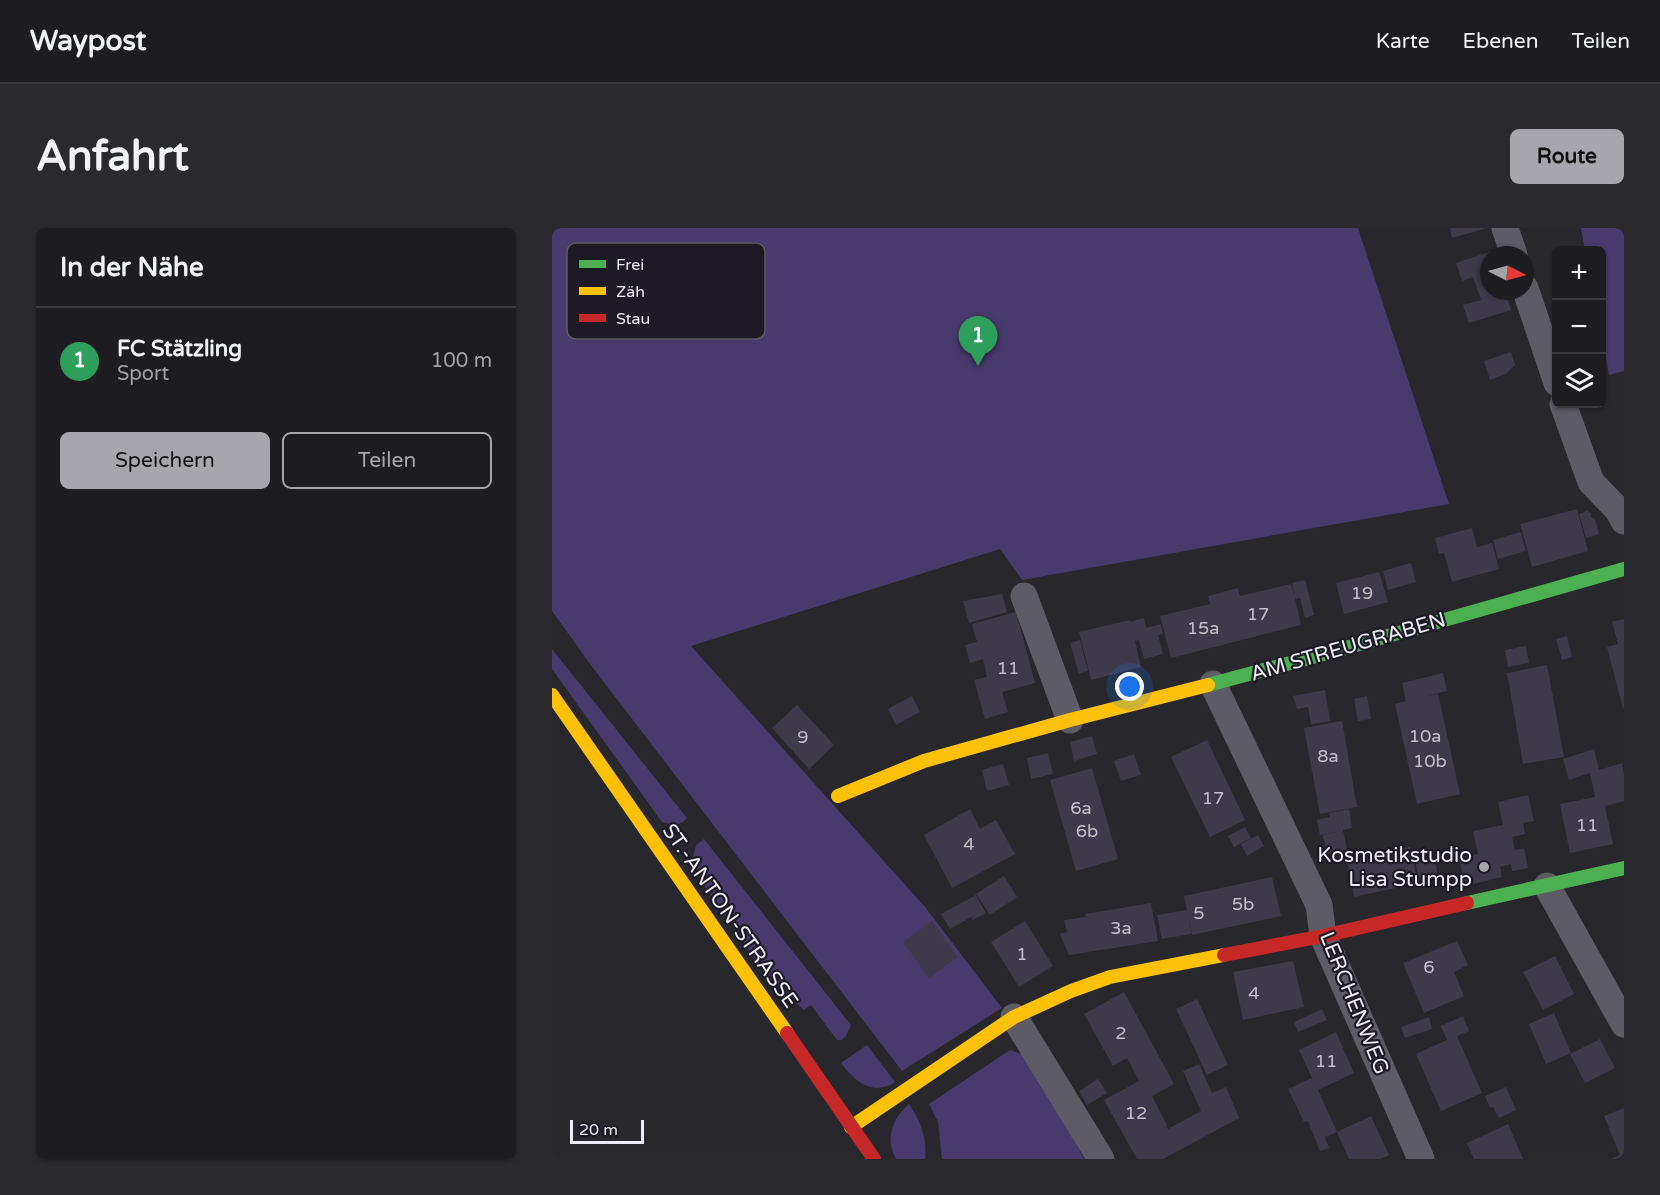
<!DOCTYPE html>
<html lang="de">
<meta charset="utf-8">
<style>
:root{--surface:#1d1d21;--page:#2a2a2e;--text:#f1f3f6;--muted:#a0a2a5;--line:#3b3b3f;--accent:#a8a6ad}
body{margin:0;font-family:"Varela Round",sans-serif;background:var(--page);color:var(--text)}
.controls{position:absolute;right:18px;top:18px;display:grid;overflow:hidden;border-radius:9px;box-shadow:0 2px 4px #0004}
.controls button{width:54px;height:54px;display:grid;place-items:center;padding:0;border:0;border-bottom:2px solid var(--line);background:var(--surface);color:var(--text);font:30px sans-serif}
.compass{position:absolute;left:928px;top:18px;width:54px;height:54px;border-radius:50%;background:var(--surface);box-shadow:0 2px 4px #0004;rotate:96deg}
.scale{position:absolute;left:18px;bottom:15px;width:74px;box-sizing:border-box;padding-left:6px;border:3px solid #edebf3;border-top:0;font-size:16px;line-height:21px;white-space:nowrap;color:#edebf3;-webkit-text-stroke:4px #1d1a25;paint-order:stroke}
.you{position:absolute;left:578px;top:459px;width:21px;height:21px;margin:-15px;border:4px solid #fff;border-radius:50%;background:#1a73e8;box-shadow:0 0 0 9px #1a73e833}
.badge{display:grid;place-items:center;width:39px;height:39px;border-radius:50%;background:var(--accent);color:#fff;font-size:20px;font-weight:700}
.pin{position:absolute;translate:-50% -50px;filter:drop-shadow(0 2px 3px #0008)}
.pin::after{content:'';position:absolute;top:32px;width:21px;height:18px;background:inherit;clip-path:polygon(0 0,100% 0,50% 100%)}
.list{margin:0;padding:0;list-style:none}
h2{display:flex;justify-content:space-between;align-items:center;height:78px;margin:0;padding:0 24px;font-size:26px}
h2 small{font-size:20px;font-weight:400;color:var(--muted)}
.list li{display:grid;grid-template-columns:39px 1fr auto;gap:18px;align-items:center;box-sizing:border-box;height:108px;padding:0 24px;border-top:2px solid var(--line)}
.list b{display:block;font-size:22px;white-space:nowrap}
.list p{margin:0;font-size:20px;white-space:nowrap;color:var(--muted)}
.list em{font-size:20px;font-style:normal;color:var(--muted)}
.actions{display:flex;gap:12px;padding:18px 24px}
.actions a{flex:1;padding:14px 0;border:2px solid var(--accent);border-radius:9px;text-align:center;font-size:21px;color:var(--accent)}
.actions .main{background:var(--accent);color:#111}
.icon{flex:none;width:33px;height:33px;fill:none;stroke:currentColor;stroke-width:2;stroke-linecap:round;stroke-linejoin:round}
.map{position:relative;flex:none;width:1072px;height:931px;overflow:hidden;border-radius:9px}
header{display:flex;align-items:center;gap:36px;box-sizing:border-box;height:84px;padding:0 30px;background:var(--surface);border-bottom:2px solid var(--line)}
header strong{font-size:28px}
nav{display:flex;gap:33px;margin-inline-start:auto;font-size:21px}
.intro{display:flex;align-items:center;justify-content:space-between;box-sizing:border-box;height:144px;padding:0 36px}
h1{margin:0;font-size:42px}
.button{padding:15px 27px;border-radius:9px;background:var(--accent);color:#111;font-size:21px;font-weight:700}
main{display:flex;gap:36px;padding:0 36px}
aside{flex:1;background:var(--surface);border-radius:9px;box-shadow:0 2px 4px #0004}
.map>svg:first-child{display:block}
.green{fill:#493a6d}
.building{fill:#3f3a49}
.lines{fill:none;stroke-linecap:round;stroke-linejoin:round}
.street{stroke:#5d5b64;stroke-width:27}
.fast{stroke:#4caf50;stroke-width:14}
.slow{stroke:#ffc107;stroke-width:14}
.jam{stroke:#c62828;stroke-width:14}
.poi-dot{fill:#a8a6ad;stroke:#1d1a25;stroke-width:2}
.labels{text-anchor:middle;dominant-baseline:central;stroke-width:4.5;stroke-linejoin:round;paint-order:stroke}
.number-label{font-size:18px;fill:#c2bfc8}
.street-label{font-size:21px;fill:#edebf3;stroke:#1d1a25}
.poi-label{font-size:21px;fill:#edebf3;stroke:#1d1a25;text-anchor:end}
.key{fill:#1d1a25;stroke:#5b5963;stroke-width:1.5}
.key-label{font-size:16px;fill:#edebf3}
</style>
<header>
<strong>Waypost</strong>
<nav><a>Karte</a><a>Ebenen</a><a>Teilen</a></nav>
</header>
<div class="intro"><h1>Anfahrt</h1><a class="button">Route</a></div>
<main>
<aside>
<h2>In der Nähe<small></small></h2>
<ul class="list">
<li><span class="badge" style="background:#2e9e5b">1</span><div><b>FC Stätzling</b><p>Sport</p></div><em>100 m</em></li>
</ul>
<div class="actions"><a class="main">Speichern</a><a>Teilen</a></div>
</aside>
<div class="map">
<svg width="1072" height="931" viewBox="0 0 1072 931">
<rect width="100%" height="100%" fill="#27272c"/>
<g class="green">
<path d="M0,0H806L897,276L470,352L448,321L139,418L373,679L450,780L350,843L41,440L0,383Z"/>
<path d="M1029,0H1072V143L1057,147L1050,109V22H1033Z"/>
<path d="M0,421L135,590C126,599 122,597 110,594L0,441Z"/>
<path d="M152,611L299,797L294,808L290,812H285L259,777L252,782L218,752L144,646L139,637L144,617Z"/>
<path d="M315,817L343,854C321,869 302,853 289,835Z"/>
<path d="M458,822L472,827L485,843L532,931H390L386,894L377,876Z"/>
<path d="M357,876C369,894 375,909 373,931H344C333,910 340,891 357,876Z"/>
</g>
<g class="building">
<path d="M898,0H932V1L900,10Z"/>
<path d="M940,23L941,27H937V63H953L959,82L917,95L911,77L929,72L921,49L910,53L904,35Z"/>
<path d="M959,124L963,137L954,146L938,152L932,133Z"/>
<path d="M1025,281L1036,323L980,339L968,296Z"/>
<path d="M1035,283L1039,285V289L1043,291L1047,306L1034,310L1027,286Z"/>
<path d="M920,300L925,319L940,315L947,341L900,354L892,325L887,326L883,310Z"/>
<path d="M969,304L974,323L946,331L941,312Z"/>
<path d="M859,335L864,354L836,362L831,343Z"/>
<path d="M827,344L836,374L792,386L784,355Z"/>
<path d="M753,352L762,387L753,390L748,370L743,371L749,397L619,430L608,388L658,376L656,368L686,360L688,368L739,356L743,368L740,355Z"/>
<path d="M450,366L455,384L417,395L411,373Z"/>
<path d="M464,384L483,455L450,464L456,484L433,491L422,452L435,449L431,431L418,435L413,417L425,414L420,396Z"/>
<path d="M592,390L594,400L609,396L611,406L606,407L611,426L592,431L587,412L583,413L589,439L539,452L527,404L578,392V394Z"/>
<path d="M1072,391V481H1071L1055,419L1066,416L1060,394Z"/>
<path d="M1015,408L1020,429L1010,432L1004,411Z"/>
<path d="M528,412L536,443L527,446L518,415Z"/>
<path d="M974,418L977,435L956,439L953,422Z"/>
<path d="M995,437L1012,529L971,536L955,445Z"/>
<path d="M891,445L895,463L874,468L886,466L908,566L865,576L843,476L854,473L850,455Z"/>
<path d="M773,462L778,493L759,496L756,479L745,481L741,468Z"/>
<path d="M360,468L368,484L344,497L336,481Z"/>
<path d="M815,468L819,491L806,493L802,471Z"/>
<path d="M245,477L282,517L257,541L220,500Z"/>
<path d="M790,493L805,579L768,586L752,500Z"/>
<path d="M540,508L545,526L522,533L518,514Z"/>
<path d="M655,512L693,592L658,609L619,529Z"/>
<path d="M1042,521L1047,542L1070,535L1072,547V573L1053,578L1061,616L1018,625L1008,576L1043,569L1038,545L1017,552L1011,531Z"/>
<path d="M496,525L501,546L479,551L475,530Z"/>
<path d="M582,526L589,547L569,553L562,533Z"/>
<path d="M451,536L457,557L435,563L430,542Z"/>
<path d="M540,540L566,631L524,643L498,552Z"/>
<path d="M976,567L982,593L971,595L973,606L960,609L963,622L972,620L976,640L960,643L959,636L948,639L950,649L913,658L907,630L926,626L921,603L951,597L946,574Z"/>
<path d="M418,581L428,601L444,592L463,626L400,660L372,607Z"/>
<path d="M797,581L800,600L791,602L795,622L775,626L771,607L788,603L768,607L765,592L778,589L777,585Z"/>
<path d="M693,599L699,610L682,619L676,608Z"/>
<path d="M706,607L712,618L695,628L689,616Z"/>
<path d="M858,619L866,655L802,669L795,633Z"/>
<path d="M882,629L886,648L867,652L863,633Z"/>
<path d="M452,648L465,669L438,687L424,666Z"/>
<path d="M720,649L729,688L640,707L637,691L639,706L610,711L605,687L635,682L632,668Z"/>
<path d="M424,667L434,685L421,692L419,689L398,701L389,686Z"/>
<path d="M599,675L606,713L517,727L508,706L515,704L512,692L534,689L533,686Z"/>
<path d="M380,693L406,729L377,750L351,714Z"/>
<path d="M473,693L501,738L467,759L439,714Z"/>
<path d="M905,713L916,737L902,744L912,768L872,785L851,735Z"/>
<path d="M1003,728L1022,766L991,782L971,744Z"/>
<path d="M741,733L752,779L691,792L681,744Z"/>
<path d="M572,764L622,856L600,868L615,897L614,898L616,901L649,883L631,843L647,836L660,865L674,859L687,890L611,931H585L552,872L587,853L575,830L561,838L532,786Z"/>
<path d="M645,771L676,837L655,847L624,781Z"/>
<path d="M770,781L775,792L746,804L742,794Z"/>
<path d="M1002,785L1019,825L994,836L977,796Z"/>
<path d="M911,788L917,803L905,808L930,865L889,883L864,826L895,812L889,798Z"/>
<path d="M877,789L880,801L853,810L849,799Z"/>
<path d="M784,804L802,845L766,862L785,904L773,909L777,920L768,923L756,893L752,894L736,861L760,850L747,822Z"/>
<path d="M1048,811L1063,840L1033,855L1018,826Z"/>
<path d="M546,851L555,865L535,877L527,863Z"/>
<path d="M954,859L964,882L947,890L941,879L938,880L933,868Z"/>
<path d="M1072,880V931H1059L1068,927L1052,888Z"/>
<path d="M819,888L837,927L828,931H797L785,904Z"/>
<path d="M956,896L971,931H922L915,915Z"/>
</g>
<g class="lines">
<g class="street">
<path d="M953,0L962,27"/>
<path d="M973,60L1005,155"/>
<path d="M1011,176L1039,254L1066,282L1072,293"/>
<path d="M472,368L518,492"/>
<path d="M661,456L767,677L771,708L869,931"/>
<path d="M995,658L1072,796"/>
<path d="M462,789L549,931"/>
</g>
<g class="fast">
<path d="M656,457L783,423L1072,341"/>
<path d="M915,675L1072,640"/>
</g>
<g class="slow">
<path d="M0,467L235,805"/>
<path d="M286,568L372,533L518,492L656,457"/>
<path d="M299,899L462,789L519,763L558,749L672,727"/>
</g>
<g class="jam">
<path d="M672,727L771,708L915,675"/>
<path d="M235,805L322,931"/>
</g>
</g>
<circle class="poi-dot" cx="932" cy="639" r="6"/>
<g class="labels">
<g class="number-label">
<text x="810" y="365">19</text>
<text x="706" y="386">17</text>
<text x="651" y="400">15a</text>
<text x="456" y="440">11</text>
<text x="873" y="508">10a</text>
<text x="251" y="509">9</text>
<text x="776" y="528">8a</text>
<text x="878" y="533">10b</text>
<text x="661" y="570">17</text>
<text x="529" y="580">6a</text>
<text x="1035" y="597">11</text>
<text x="535" y="603">6b</text>
<text x="417" y="616">4</text>
<text x="691" y="676">5b</text>
<text x="647" y="685">5</text>
<text x="569" y="700">3a</text>
<text x="470" y="726">1</text>
<text x="877" y="739">6</text>
<text x="702" y="765">4</text>
<text x="569" y="805">2</text>
<text x="774" y="833">11</text>
<text x="584" y="885">12</text>
</g>
<g class="street-label">
<text transform="translate(796 419) rotate(-16)">AM STREUGRABEN</text>
<text transform="translate(178 688) rotate(55)">ST.-ANTON-STRASSE</text>
<text transform="translate(802 775) rotate(68)">LERCHENWEG</text>
</g>
<g class="poi-label">
<text x="920" y="627">Kosmetikstudio<tspan x="920" dy="24">Lisa Stumpp</tspan></text>
</g>
</g>
<rect x="15" y="15" width="198" height="96" rx="9" class="key"/>
<rect x="27" y="32" width="27" height="8" fill="#4caf50"/>
<rect x="27" y="59" width="27" height="8" fill="#ffc107"/>
<rect x="27" y="86" width="27" height="8" fill="#c62828"/>
<g class="key-label">
<text x="64" y="42">Frei</text>
<text x="64" y="69">Zäh</text>
<text x="64" y="96">Stau</text>
</g>
</svg>
<div class="controls">
<button>+</button>
<button>−</button>
<button><svg class="icon" aria-label="layers" viewBox="0 0 24 24"><path d="M12 4l9 5-9 5-9-5zM3 14l9 5 9-5"/></svg></button>
</div>
<svg class="compass" viewBox="-18 -18 36 36"><path d="M0-13l5 13h-10z" fill="#e53935"/><path d="M0 13l5-13h-10z" fill="#a0a2a5"/></svg>
<div class="scale">20 m</div>
<div class="you"></div>
<div class="pin badge" style="left:426px;top:138px;background:#2e9e5b">1</div>
</div>
</main>
